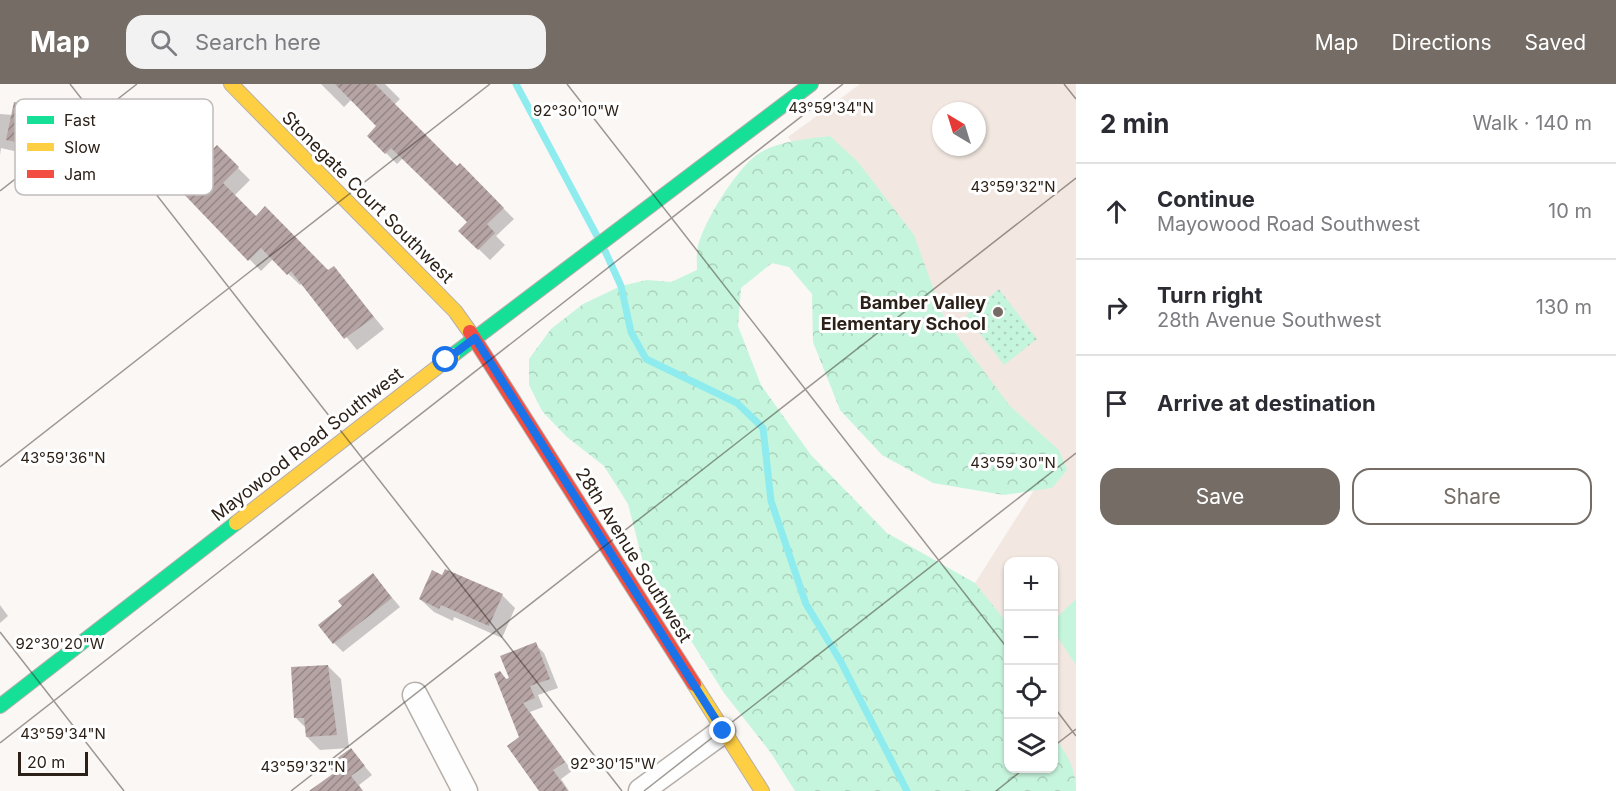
<!DOCTYPE html>
<meta charset="utf-8">
<style>
:root{--surface:#fff;--page:#f2f2f3;--text:#2b2b33;--muted:#7c7c81;--line:#e1e1e2;--accent:#746c65}
body{margin:0;font-family:Inter,sans-serif;background:var(--page);color:var(--text)}
.controls{position:absolute;right:18px;bottom:18px;display:grid;overflow:hidden;border-radius:12px;box-shadow:0 2px 4px #0004}
.controls button{width:54px;height:54px;display:grid;place-items:center;padding:0;border:0;border-bottom:2px solid var(--line);background:var(--surface);color:var(--text);font:30px sans-serif}
.compass{position:absolute;left:932px;top:18px;width:54px;height:54px;border-radius:50%;background:var(--surface);box-shadow:0 2px 4px #0004;rotate:322deg}
.scale{position:absolute;left:18px;bottom:15px;width:70px;box-sizing:border-box;padding-left:6px;border:3px solid #2c2118;border-top:0;font-size:16px;line-height:21px;white-space:nowrap;color:#2c2118;-webkit-text-stroke:4px #fff;paint-order:stroke}
.stop{position:absolute;width:18px;height:18px;margin:-14px;border:4px solid #1a73e8;border-radius:50%;background:#fff}
.stop.end{background:#1a73e8;border-color:#fff;box-shadow:0 2px 6px #0008}
.list{margin:0;padding:0;list-style:none}
h2{display:flex;justify-content:space-between;align-items:center;height:78px;margin:0;padding:0 24px;font-size:26px}
h2 small{font-size:20px;font-weight:400;color:var(--muted)}
.list li{display:grid;grid-template-columns:39px 1fr auto;gap:18px;align-items:center;box-sizing:border-box;height:96px;padding:0 24px;border-top:2px solid var(--line)}
.list b{display:block;font-size:22px;white-space:nowrap}
.list p{margin:0;font-size:20px;white-space:nowrap;color:var(--muted)}
.list em{font-size:20px;font-style:normal;color:var(--muted)}
.actions{display:flex;gap:12px;padding:18px 24px}
.actions a{flex:1;padding:14px 0;border:2px solid var(--accent);border-radius:18px;text-align:center;font-size:21px;color:var(--accent)}
.actions .main{background:var(--accent);color:#fff}
.icon{flex:none;width:33px;height:33px;fill:none;stroke:currentColor;stroke-width:2;stroke-linecap:round;stroke-linejoin:round}
.map{position:relative;flex:none;width:1076px;height:707px;overflow:hidden}
header{display:flex;align-items:center;gap:36px;box-sizing:border-box;height:84px;padding:0 30px;background:var(--accent);color:#fff}
header strong{font-size:28px}
nav{display:flex;gap:33px;margin-inline-start:auto;font-size:21px}
.search{width:420px;height:54px;background:var(--page);display:flex;align-items:center;gap:15px;box-sizing:border-box;padding:0 21px;border-radius:18px;color:var(--muted);font-size:22px}
main{display:flex}
aside{flex:1;background:var(--surface)}
.map>svg:first-child{display:block}
.built{fill:#f2e8e1;fill-rule:evenodd}
.forest{fill:url(#forest-crowns)}
.park{fill:url(#park-dots)}
.garden{fill:#c6f5dd}
.shadow{fill:#0003}
.lines{fill:none;stroke-linecap:round;stroke-linejoin:round}
.stream{stroke:#8eecee;stroke-width:7}
.building{fill:url(#building-hatch)}
.street-casing{stroke:#b5aea9;stroke-width:27}
.fast-casing{stroke:#b5aea9;stroke-width:16}
.slow-casing{stroke:#b5aea9;stroke-width:16}
.jam-casing{stroke:#b5aea9;stroke-width:16}
.street{stroke:#fefefe;stroke-width:24}
.fast{stroke:#16e098;stroke-width:14}
.slow{stroke:#ffcf43;stroke-width:14}
.jam{stroke:#f24e42;stroke-width:14}
.route{stroke:#1a73e8;stroke-width:8}
.ticks{fill:none;stroke:#2c2118;stroke-width:1.5;stroke-opacity:0.45}
.poi-dot{fill:#746c65;stroke:#fff;stroke-width:2}
.labels{text-anchor:middle;dominant-baseline:central;stroke-width:6;stroke-linejoin:round;paint-order:stroke}
.street-label{font-size:18px;fill:#2c2118;stroke:#fff}
.poi-label{font-size:18px;font-weight:bold;fill:#2c2118;stroke:#fff;text-anchor:end}
.key{fill:#fff;stroke:#c0bcba;stroke-width:1.5}
.key-label{font-size:16px;fill:#2c2118}
.ticks-label{font-size:15px;text-anchor:middle;fill:#2c2118;stroke:#fff;stroke-width:6;stroke-linejoin:round;paint-order:stroke}
</style>
<header>
<strong>Map</strong>
<div class="search"><svg class="icon" aria-label="search" viewBox="0 0 24 24"><circle cx="10" cy="10" r="6"/><path d="M15 15l6 6"/></svg>Search here</div>
<nav><a>Map</a><a>Directions</a><a>Saved</a></nav>
</header>
<main>
<div class="map">
<svg width="1076" height="707" viewBox="0 0 1076 707">
<defs>
<pattern id="forest-crowns" width="20" height="18" patternUnits="userSpaceOnUse" patternTransform="scale(1.5)"><rect width="20" height="18" fill="#c6f5dd"/><path d="M2 6a3 3 0 1 1 6 0M12 15a3 3 0 1 1 6 0" fill="none" stroke="#aad2bd"/></pattern>
<pattern id="park-dots" width="8" height="8" patternUnits="userSpaceOnUse" patternTransform="scale(1.5)"><rect width="8" height="8" fill="#c6f5dd"/><path d="M2 2h.1M6 6h.1" fill="none" stroke="#aad2bd" stroke-width="1.8" stroke-linecap="round"/></pattern>
<pattern id="building-hatch" width="6" height="6" patternUnits="userSpaceOnUse" patternTransform="scale(1.5)"><rect width="6" height="6" fill="#b6a4a4"/><path d="M-1 1l2-2M0 6l6-6M5 7l2-2" fill="none" stroke="#948585"/></pattern>
</defs>
<rect width="100%" height="100%" fill="#faf7f5"/>
<path class="built" d="M860,0H1076V707L1054,684V478H1008V603L963,518L1043,392L788,53ZM941,27H977V63H941Z"/>
<path class="forest" d="M830,52L858,78L914,151L944,234L1010,322L1059,366L1067,386L1052,404L1004,411L933,399L882,371L840,326L813,258L812,210L789,183L772,179L741,204L738,242L761,301L811,371L887,449L975,499L1008,540V684H1054V653C1067,670 1076,684 1076,707H795L771,669L724,609L644,482L628,420L604,382L567,353L542,327L529,301V275L551,245L583,220L621,202L647,196L671,198L697,186C697,178 696,170 698,162C704,137 737,84 758,70C777,57 808,55 830,52Z"/>
<path class="park" d="M999,205L1037,255L1004,281L966,231Z"/>
<path class="garden" d="M1076,515V581L1054,548V536Z"/>
<g class="shadow">
<path d="M321,0H385L400,15L394,21L457,84L460,81L514,135L496,152L505,161L490,176L460,147L469,138L403,74L397,80L369,52L378,42L352,15L344,23Z"/>
<path d="M0,30L177,44L190,57L174,92L142,78L136,93L87,70L85,81L59,76L56,89L40,86L27,72V70L1,64L0,71Z"/>
<path d="M217,63L250,96L234,112L256,134L328,188L334,184L384,245L357,266L302,199L300,201L273,175L261,187L178,102Z"/>
<path d="M373,491L400,523L343,568L334,559L345,523Z"/>
<path d="M443,493L502,511L515,524L502,554L454,533L453,537L434,528L420,515Z"/>
<path d="M0,521L8,532L0,539Z"/>
<path d="M535,560L544,569L558,604L538,611L543,623L530,628L572,687L561,695L569,707H541L509,662L520,654L500,589L507,596Z"/>
<path d="M328,582L341,595L349,664L320,666L307,653L306,644L296,634Z"/>
<path d="M351,666L372,691L359,701L363,707H316L314,705L336,689Z"/>
</g>
<g class="lines">
<g class="stream">
<path d="M516,0L597,152"/>
<path d="M605,167L621,202L631,248L646,275L737,319L763,344L771,417L806,520L841,578L907,707"/>
</g>
</g>
<g class="building">
<path d="M335,0H375L457,82L460,79L504,124L487,140L495,149L478,166L458,147L467,138L391,64L385,70L367,52L376,42Z"/>
<path d="M14,18L103,36L110,22L153,42L157,33L177,43L160,80L129,66L123,81L74,59L72,69L46,64L43,77L25,73L28,60L6,56Z"/>
<path d="M217,61L239,83L223,99L256,132L265,122L328,186L334,182L374,233L344,255L291,187L287,191L261,164L248,177L176,102Z"/>
<path d="M445,485L503,510L489,542L441,521L439,525L419,515L432,486L442,491Z"/>
<path d="M373,489L392,514L333,560L318,541L342,522L338,517Z"/>
<path d="M536,558L550,595L530,602L535,614L523,619L565,678L553,686L568,707H539L507,662L519,653L494,590L500,587L506,595L509,594L500,572Z"/>
<path d="M328,581L337,651L306,653L304,634H294L291,583Z"/>
<path d="M351,664L365,682L351,692L363,707H309L334,689L328,681Z"/>
</g>
<g class="lines">
<g class="street-casing">
<g id="street">
<path d="M415,611L465,707"/>
<path d="M641,707L723,647"/>
</g>
</g>
<g class="fast-casing">
<g id="fast">
<path d="M453,271L811,0"/>
<path d="M0,622L236,439"/>
</g>
</g>
<g class="slow-casing">
<g id="slow">
<path d="M231,0L455,227L470,248"/>
<path d="M236,439L453,271"/>
<path d="M694,600L762,707"/>
</g>
</g>
<g class="jam-casing">
<path id="jam" d="M470,248L694,600"/>
</g>
<use href="#street" class="street"/>
<use href="#fast" class="fast"/>
<use href="#slow" class="slow"/>
<use href="#jam" class="jam"/>
</g>
<g class="lines">
<path class="route" d="M446,276L475,254L723,647"/>
</g>
<path class="ticks" d="M70,0L622,707M567,0L1008,565M1064,0L1076,15M0,107L137,0M0,383L490,0M0,548L124,707M1054,623L1076,652M0,659L843,0M1054,662L1076,645M291,707L1076,94M644,707L1076,369M996,707L1025,684"/>
<circle class="poi-dot" cx="998" cy="228" r="6"/>
<g class="labels">
<g class="street-label">
<text transform="translate(368 113) rotate(45)">Stonegate Court Southwest</text>
<text transform="translate(307 360) rotate(-38)">Mayowood Road Southwest</text>
<text transform="translate(634 471) rotate(58)">28th Avenue Southwest</text>
</g>
<g class="poi-label">
<text x="986" y="218">Bamber Valley<tspan x="986" dy="21">Elementary School</tspan></text>
</g>
</g>
<rect x="15" y="15" width="198" height="96" rx="9" class="key"/>
<rect x="27" y="32" width="27" height="8" fill="#16e098"/>
<rect x="27" y="59" width="27" height="8" fill="#ffcf43"/>
<rect x="27" y="86" width="27" height="8" fill="#f24e42"/>
<g class="key-label">
<text x="64" y="42">Fast</text>
<text x="64" y="69">Slow</text>
<text x="64" y="96">Jam</text>
</g>
<g class="ticks-label">
<text x="831" y="29">43°59'34"N</text>
<text x="576" y="32">92°30'10"W</text>
<text x="1013" y="108">43°59'32"N</text>
<text x="63" y="379">43°59'36"N</text>
<text x="1013" y="384">43°59'30"N</text>
<text x="60" y="565">92°30'20"W</text>
<text x="63" y="655">43°59'34"N</text>
<text x="613" y="685">92°30'15"W</text>
<text x="303" y="688">43°59'32"N</text>
</g>
</svg>
<div class="controls">
<button>+</button>
<button>−</button>
<button><svg class="icon" aria-label="locate" viewBox="0 0 24 24"><circle cx="12" cy="12" r="6"/><path d="M12 2v4M12 18v4M2 12h4M18 12h4"/></svg></button>
<button><svg class="icon" aria-label="layers" viewBox="0 0 24 24"><path d="M12 4l9 5-9 5-9-5zM3 14l9 5 9-5"/></svg></button>
</div>
<svg class="compass" viewBox="-18 -18 36 36"><path d="M0-13l5 13h-10z" fill="#e53935"/><path d="M0 13l5-13h-10z" fill="#7c7c81"/></svg>
<div class="scale">20 m</div>
<div class="stop" style="left:446px;top:276px"></div>
<div class="stop end" style="left:723px;top:647px"></div>
</div>
<aside>
<h2>2 min<small>Walk · 140 m</small></h2>
<ul class="list">
<li><svg class="icon" aria-label="ahead" viewBox="0 0 24 24"><path d="M12 20V5M6 11l6-6 6 6"/></svg><div><b>Continue</b><p>Mayowood Road Southwest</p></div><em>10 m</em></li>
<li><svg class="icon" aria-label="right" viewBox="0 0 24 24"><path d="M7 20v-9h11M14 6l5 5-5 5"/></svg><div><b>Turn right</b><p>28th Avenue Southwest</p></div><em>130 m</em></li>
<li><svg class="icon" aria-label="arrive" viewBox="0 0 24 24"><path d="M6 21V4h12l-3 4 3 4H6"/></svg><div><b>Arrive at destination</b></div></li>
</ul>
<div class="actions"><a class="main">Save</a><a>Share</a></div>
</aside>
</main>
